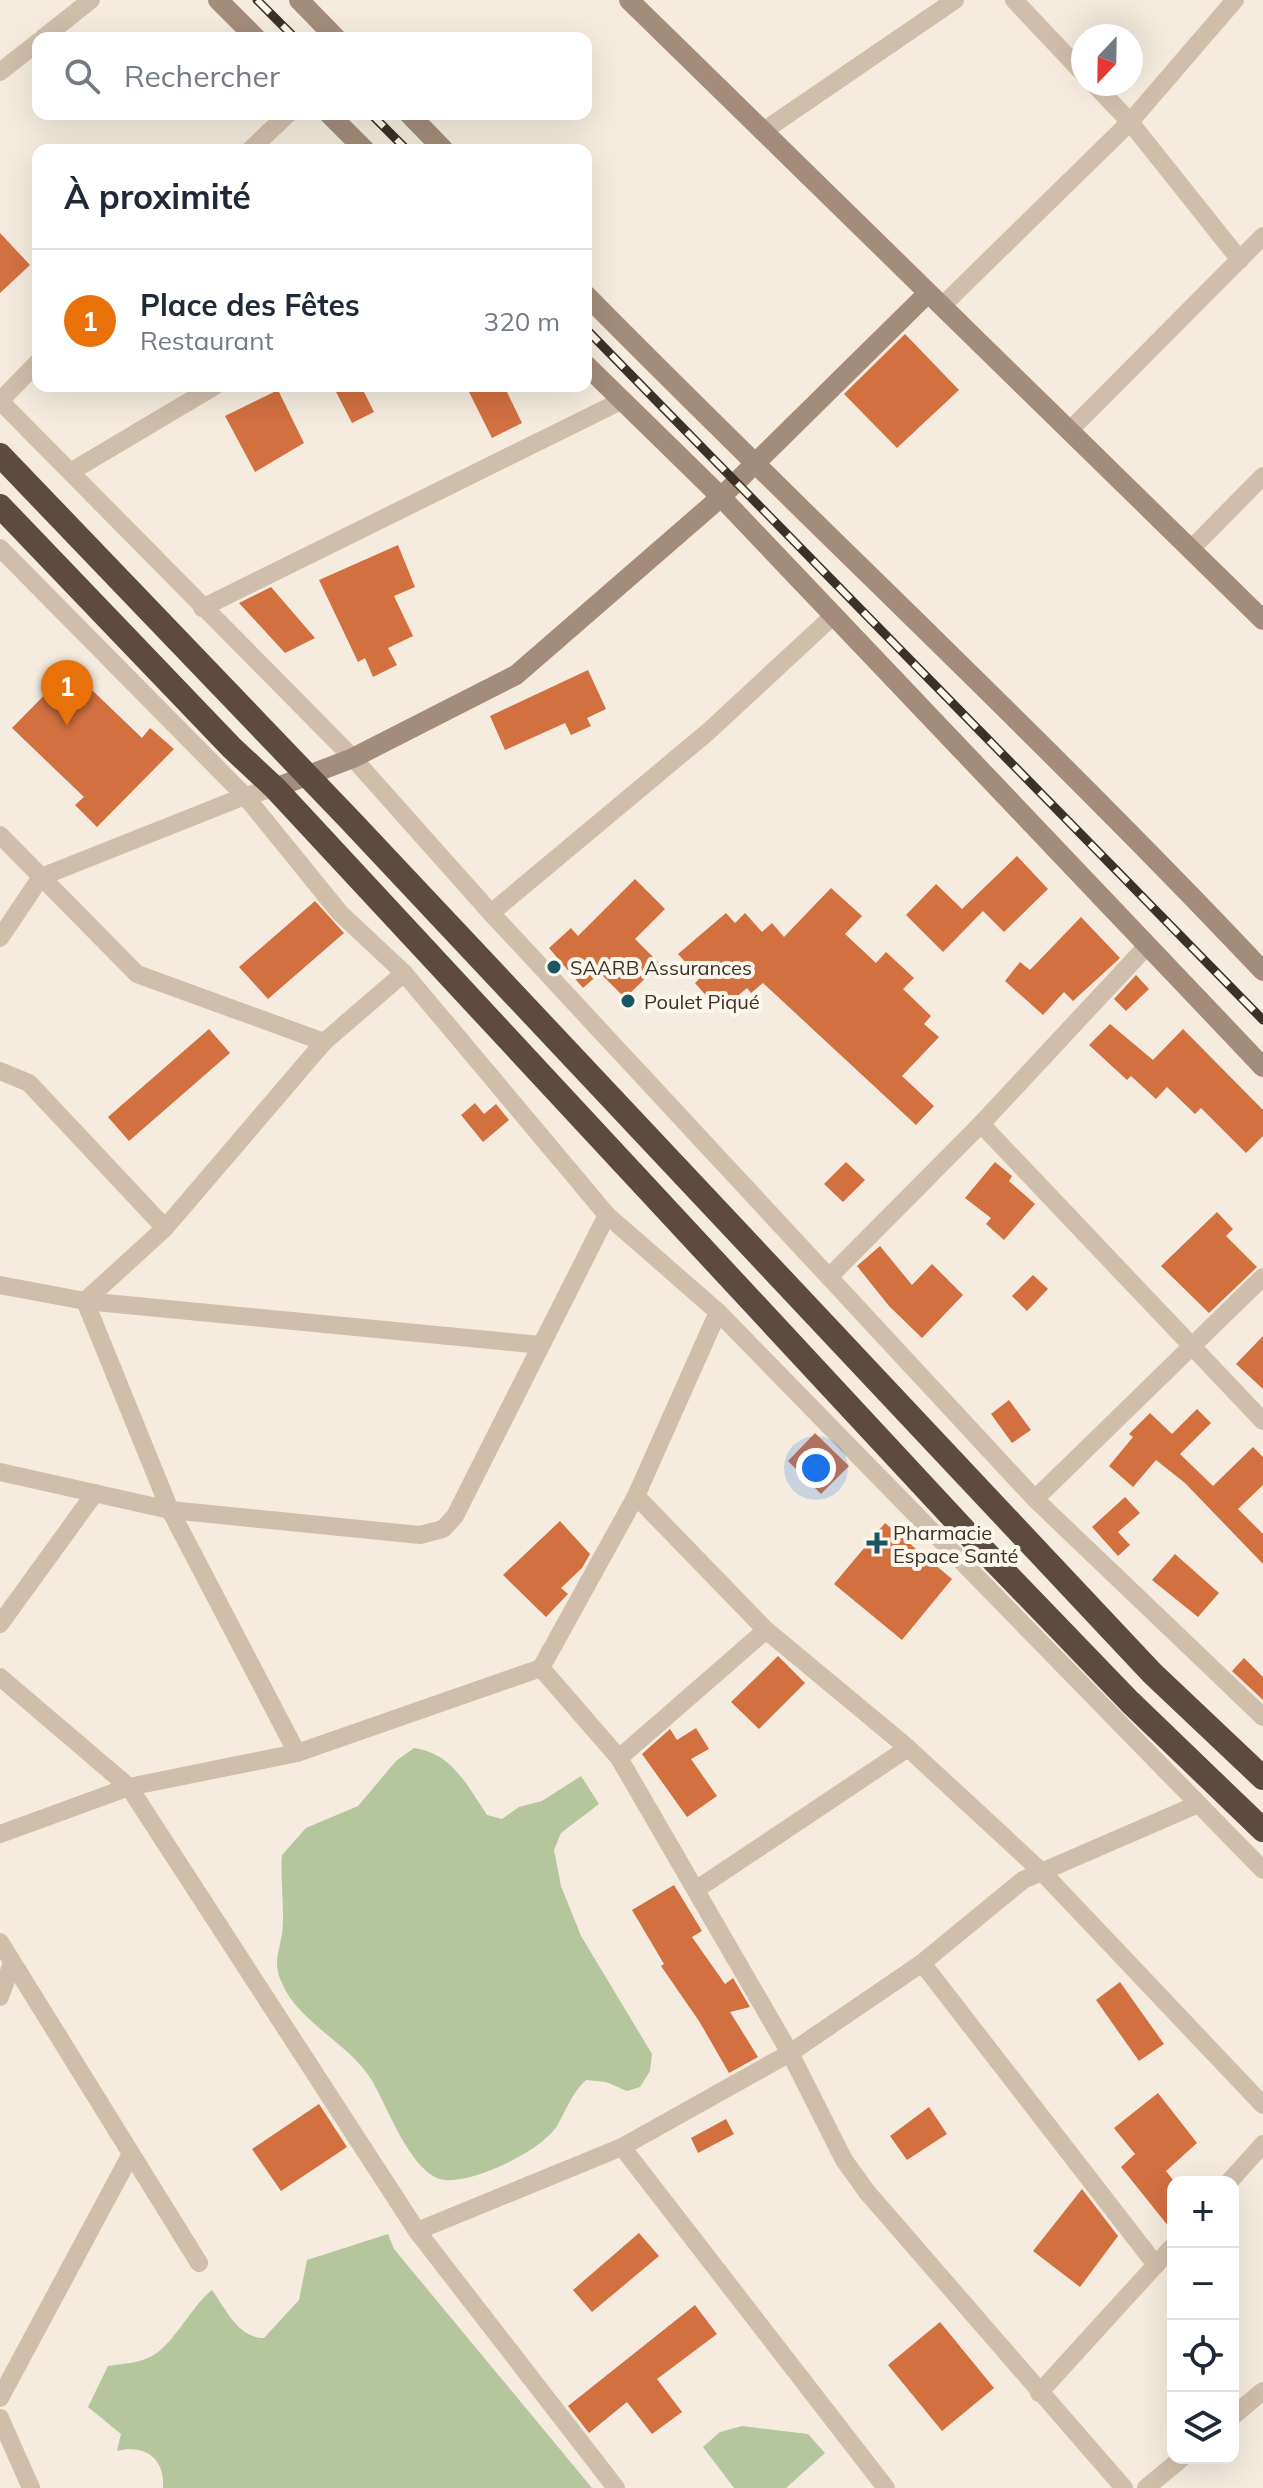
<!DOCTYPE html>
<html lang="fr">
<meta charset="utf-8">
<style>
:root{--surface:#fff;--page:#f2f2f3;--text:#1f2937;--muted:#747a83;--line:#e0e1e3;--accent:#b45309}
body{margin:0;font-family:Mulish,sans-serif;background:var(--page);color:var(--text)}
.controls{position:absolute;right:24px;bottom:24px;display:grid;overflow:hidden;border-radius:16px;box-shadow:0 8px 32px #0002}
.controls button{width:72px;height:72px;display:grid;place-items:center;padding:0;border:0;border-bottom:2px solid var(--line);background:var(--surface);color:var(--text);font:40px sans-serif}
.compass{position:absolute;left:1071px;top:24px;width:72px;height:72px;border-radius:50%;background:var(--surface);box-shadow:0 8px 32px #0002;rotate:202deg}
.you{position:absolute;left:816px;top:1468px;width:28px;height:28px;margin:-20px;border:6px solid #fff;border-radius:50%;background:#1a73e8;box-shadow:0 0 0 12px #1a73e833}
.badge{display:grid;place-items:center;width:52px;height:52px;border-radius:50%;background:var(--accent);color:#fff;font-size:26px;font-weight:700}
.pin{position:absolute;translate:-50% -66px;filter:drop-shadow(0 2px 4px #0008)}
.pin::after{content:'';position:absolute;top:42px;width:28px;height:24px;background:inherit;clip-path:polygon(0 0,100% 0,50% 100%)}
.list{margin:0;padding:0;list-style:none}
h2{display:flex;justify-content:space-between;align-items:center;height:104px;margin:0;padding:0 32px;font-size:34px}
h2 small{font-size:26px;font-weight:400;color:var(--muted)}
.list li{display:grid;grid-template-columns:52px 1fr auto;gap:24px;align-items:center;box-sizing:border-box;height:144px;padding:0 32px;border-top:2px solid var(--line)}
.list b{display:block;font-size:30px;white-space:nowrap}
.list p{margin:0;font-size:26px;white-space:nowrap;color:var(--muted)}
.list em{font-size:26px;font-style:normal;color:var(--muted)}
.icon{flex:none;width:44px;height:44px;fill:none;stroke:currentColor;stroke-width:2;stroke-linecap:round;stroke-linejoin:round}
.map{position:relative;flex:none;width:1263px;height:2488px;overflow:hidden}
.search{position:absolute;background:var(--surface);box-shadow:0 8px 32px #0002;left:32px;top:32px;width:560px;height:88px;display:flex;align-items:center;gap:20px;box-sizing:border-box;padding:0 28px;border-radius:16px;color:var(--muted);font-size:30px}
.panel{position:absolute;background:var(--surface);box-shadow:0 8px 32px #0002;left:32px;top:144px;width:560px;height:248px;border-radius:16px}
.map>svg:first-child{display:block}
.green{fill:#b5c69c}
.building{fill:#d27040}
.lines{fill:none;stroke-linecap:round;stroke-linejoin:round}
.street{stroke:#cfbea9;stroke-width:18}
.secondary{stroke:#a38c79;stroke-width:20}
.highway{stroke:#5d4b3f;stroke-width:24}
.rail-casing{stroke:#3c3129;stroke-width:9}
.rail{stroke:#fcf6ec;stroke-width:6;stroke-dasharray:18;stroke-linecap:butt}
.poi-dot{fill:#1a5762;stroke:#fcf6ec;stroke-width:3}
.labels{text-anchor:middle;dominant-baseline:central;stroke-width:8;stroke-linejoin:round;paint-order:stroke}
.poi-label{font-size:20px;fill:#3c3129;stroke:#fcf6ec;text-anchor:start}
</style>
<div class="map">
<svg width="1263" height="2488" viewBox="0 0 1263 2488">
<rect width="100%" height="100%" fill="#f5ecdf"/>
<g class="green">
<path d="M414,1748C453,1754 466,1784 487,1815L502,1819L519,1807L542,1801L581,1776L599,1804L561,1833L554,1850L561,1886L581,1936L652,2054L650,2071L640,2087L627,2091L606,2082L586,2080C571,2094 567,2109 557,2126C541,2151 474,2183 445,2180C412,2177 387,2105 371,2079C348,2042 298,2023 281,1981C273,1963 279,1952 282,1934C285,1909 280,1880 282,1855L306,1828L358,1806L396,1761Z"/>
<path d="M388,2234L394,2249L592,2488H163C165,2458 145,2444 117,2451L121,2434L88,2407L108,2366C121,2364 140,2363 152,2356C173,2345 190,2308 212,2290C226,2309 238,2338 264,2338L299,2300L307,2260Z"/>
<path d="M742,2426L808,2434L825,2453L786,2488H734L703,2447L720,2432Z"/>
</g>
<g class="building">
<path d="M0,233L30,265L0,293Z"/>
<path d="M905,334L959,390L897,448L844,394Z"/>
<path d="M333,386H361L374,412L352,423Z"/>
<path d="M466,386H504L522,423L492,438Z"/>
<path d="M278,390L304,443L255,472L225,416Z"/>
<path d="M398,545L415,587L394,596L413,636L388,648L397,665L373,677L365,658L358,662L319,580Z"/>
<path d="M271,587L315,638L285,653L239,603Z"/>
<path d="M70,669L142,738L150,728L174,749L97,827L75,805L84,797L12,728Z"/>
<path d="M588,670L606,709L587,718L591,726L571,735L565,723L505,750L490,716Z"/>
<path d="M1017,856L1048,889L1004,932L983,911L943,952L906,915L936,884L962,909Z"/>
<path d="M635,879L665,909L635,939L660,964L625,998L600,973L583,988L549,948L571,928L578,936Z"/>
<path d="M831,888L862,916L845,934L876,963L886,952L914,978L903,989L931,1016L924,1024L939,1037L902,1076L934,1106L916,1125L763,983L751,993L747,988L727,1005L718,994L710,1000L695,983L700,978L678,954L726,913L735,923L745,913L762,932L772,923L784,937Z"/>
<path d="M315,901L344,933L268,999L239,967Z"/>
<path d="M1081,917L1120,958L1073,1001L1064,992L1043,1015L1005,981L1020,962L1030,970Z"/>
<path d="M1136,975L1149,989L1126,1011L1114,999Z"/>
<path d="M1110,1024L1153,1060L1183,1029L1263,1110V1136L1246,1153L1201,1108L1195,1114L1167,1087L1156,1099L1131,1076L1127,1080L1089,1045Z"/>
<path d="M209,1029L230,1053L129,1141L108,1117Z"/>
<path d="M475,1103L484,1114L496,1104L509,1120L483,1142L461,1115Z"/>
<path d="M846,1162L865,1180L843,1202L824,1184Z"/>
<path d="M995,1162L1012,1176L1009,1181L1035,1204L1004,1240L986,1224L991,1218L965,1198Z"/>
<path d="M1217,1212L1233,1229L1226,1236L1257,1267L1209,1313L1161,1266Z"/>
<path d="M880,1246L912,1285L932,1264L963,1295L922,1338L889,1306L857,1266Z"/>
<path d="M1033,1275L1048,1289L1027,1311L1012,1296Z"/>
<path d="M1263,1336V1389L1236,1364Z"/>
<path d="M1009,1400L1031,1430L1012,1443L991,1414Z"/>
<path d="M1197,1409L1211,1423L1180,1454L1213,1486L1253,1447L1263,1457V1485L1238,1509L1263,1534V1564L1185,1483L1156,1460L1133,1487L1109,1466L1133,1437L1129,1434L1150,1413L1172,1434Z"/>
<path d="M815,1433L849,1466L821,1494L788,1461Z"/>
<path d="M1125,1497L1140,1513L1118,1532L1130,1545L1118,1556L1092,1527Z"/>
<path d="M560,1521L590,1554L582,1568L561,1588L568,1594L546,1617L503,1575Z"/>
<path d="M885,1523L952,1579L902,1640L834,1584Z"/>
<path d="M1175,1554L1219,1593L1198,1617L1152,1580Z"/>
<path d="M778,1656L805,1683L759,1729L731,1702Z"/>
<path d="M1244,1658L1263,1677V1700L1232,1671Z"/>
<path d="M696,1728L709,1749L691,1759L717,1796L687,1817L642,1754L670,1729L677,1740Z"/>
<path d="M674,1885L702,1931L692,1937L725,1984L733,1978L750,2007L730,2012L758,2057L729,2073L699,2021L661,1966L664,1964L632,1910Z"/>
<path d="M1120,1982L1164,2044L1139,2061L1096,2000Z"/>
<path d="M1158,2093L1197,2143L1166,2171L1173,2180V2232L1121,2167L1135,2154L1114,2128Z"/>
<path d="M319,2104L347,2147L281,2191L252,2149Z"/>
<path d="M929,2107L947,2134L907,2160L890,2136Z"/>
<path d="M726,2119L734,2134L698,2153L691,2138Z"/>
<path d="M1082,2189L1118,2236L1080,2287L1033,2251Z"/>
<path d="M639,2233L659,2256L592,2312L573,2290Z"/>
<path d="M695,2305L717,2334L657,2379L682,2412L652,2434L627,2402L589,2433L568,2406Z"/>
<path d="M940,2322L994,2388L942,2431L888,2365Z"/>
</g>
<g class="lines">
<g class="street">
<path d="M1014,0L1083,73"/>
<path d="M43,38L91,0"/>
<path d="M0,72L38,42"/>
<path d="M1094,84L1130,122L1240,260"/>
<path d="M762,132L955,0"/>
<path d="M250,150L288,114"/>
<path d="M943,305L1130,122L1235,0"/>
<path d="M38,362L0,401L353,758L491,913L1035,1499L1263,1717"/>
<path d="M1071,429L1263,236"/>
<path d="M72,471L215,386"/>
<path d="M0,548L245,796L340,913L404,973L607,1215L718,1312L1263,1870"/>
<path d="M1191,549L1263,476"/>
<path d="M202,608L623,400"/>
<path d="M0,835L137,974L324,1042"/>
<path d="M491,913L709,731L833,616"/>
<path d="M0,938L41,877L245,796L275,788"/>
<path d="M0,1071L29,1083L165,1228"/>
<path d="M981,1124L1263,1421"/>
<path d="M829,1277L981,1124L1146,947"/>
<path d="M0,1285L85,1301L541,1345"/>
<path d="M85,1301L170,1510L297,1753"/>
<path d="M85,1301L165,1228L324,1042L404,973"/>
<path d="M0,1472L170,1510L420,1535L443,1529L455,1516L607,1215"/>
<path d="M636,1496L766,1630L908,1748L1043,1873L1263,2105"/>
<path d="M1035,1499L1263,1277"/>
<path d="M0,1624L95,1493"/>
<path d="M541,1668L619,1758L790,2053L844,2160L867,2192L1124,2488"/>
<path d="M0,1677L129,1787L417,2231L616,2488"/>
<path d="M619,1758L766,1630"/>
<path d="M0,1834L129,1787L297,1753L541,1668L636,1496L718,1312"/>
<path d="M697,1889L908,1748"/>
<path d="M0,1942L199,2263"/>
<path d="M922,1963L1156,2265"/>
<path d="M0,1997L12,1963"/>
<path d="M622,2147L886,2488"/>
<path d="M1229,2182L1263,2144"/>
<path d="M417,2231L622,2147L790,2053L922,1963L1023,1880L1196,1805"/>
<path d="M1039,2393L1173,2246"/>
<path d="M0,2398L131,2154"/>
<path d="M1233,2416L1263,2391"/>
<path d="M0,2418L31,2488"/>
<path d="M1146,2488L1182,2458"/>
</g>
<g class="secondary">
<path d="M218,0L256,38"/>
<path d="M299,0L336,38"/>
<path d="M629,0L1263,620"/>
<path d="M329,114L365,150"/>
<path d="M409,114L444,150"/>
<path d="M586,295C810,522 1044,739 1263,971"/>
<path d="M586,365L721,497L1263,1067"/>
<path d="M275,788L353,758L516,675L721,497L928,293"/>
</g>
<g class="highway">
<path d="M0,455L351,821L1152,1673L1263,1778"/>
<path d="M0,506L232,748L275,788L968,1534L1130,1702L1263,1830"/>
</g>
<g class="rail-casing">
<g id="rail">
<path d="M257,0L295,38"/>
<path d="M371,114L407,150"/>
<path d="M586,329L1263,1020"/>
</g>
</g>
<use href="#rail" class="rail"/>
</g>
<g class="poi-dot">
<circle cx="554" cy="967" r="8"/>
<circle cx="628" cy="1001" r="8"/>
<path d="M873 1531h8v8h8v8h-8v8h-8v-8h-8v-8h8z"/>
</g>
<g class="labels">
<g class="poi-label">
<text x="570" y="967">SAARB Assurances</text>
<text x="644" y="1001">Poulet Piqué</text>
<text x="893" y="1532">Pharmacie<tspan x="893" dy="23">Espace Santé</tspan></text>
</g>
</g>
</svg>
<div class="controls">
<button>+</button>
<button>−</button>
<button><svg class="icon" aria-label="locate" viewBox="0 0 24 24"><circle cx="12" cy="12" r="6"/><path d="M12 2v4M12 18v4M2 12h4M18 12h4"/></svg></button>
<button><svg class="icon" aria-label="layers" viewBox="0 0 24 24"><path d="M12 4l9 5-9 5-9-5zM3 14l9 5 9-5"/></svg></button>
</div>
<svg class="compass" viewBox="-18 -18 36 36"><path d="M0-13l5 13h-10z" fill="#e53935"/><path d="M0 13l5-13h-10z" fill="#747a83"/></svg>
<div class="you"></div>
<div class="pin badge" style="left:67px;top:726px;background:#e8710a">1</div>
<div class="search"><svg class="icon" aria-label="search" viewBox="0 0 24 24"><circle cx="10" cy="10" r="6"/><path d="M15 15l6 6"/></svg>Rechercher</div>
<section class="panel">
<h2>À proximité<small></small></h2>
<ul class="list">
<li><span class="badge" style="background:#e8710a">1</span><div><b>Place des Fêtes</b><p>Restaurant</p></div><em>320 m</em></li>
</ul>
</section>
</div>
